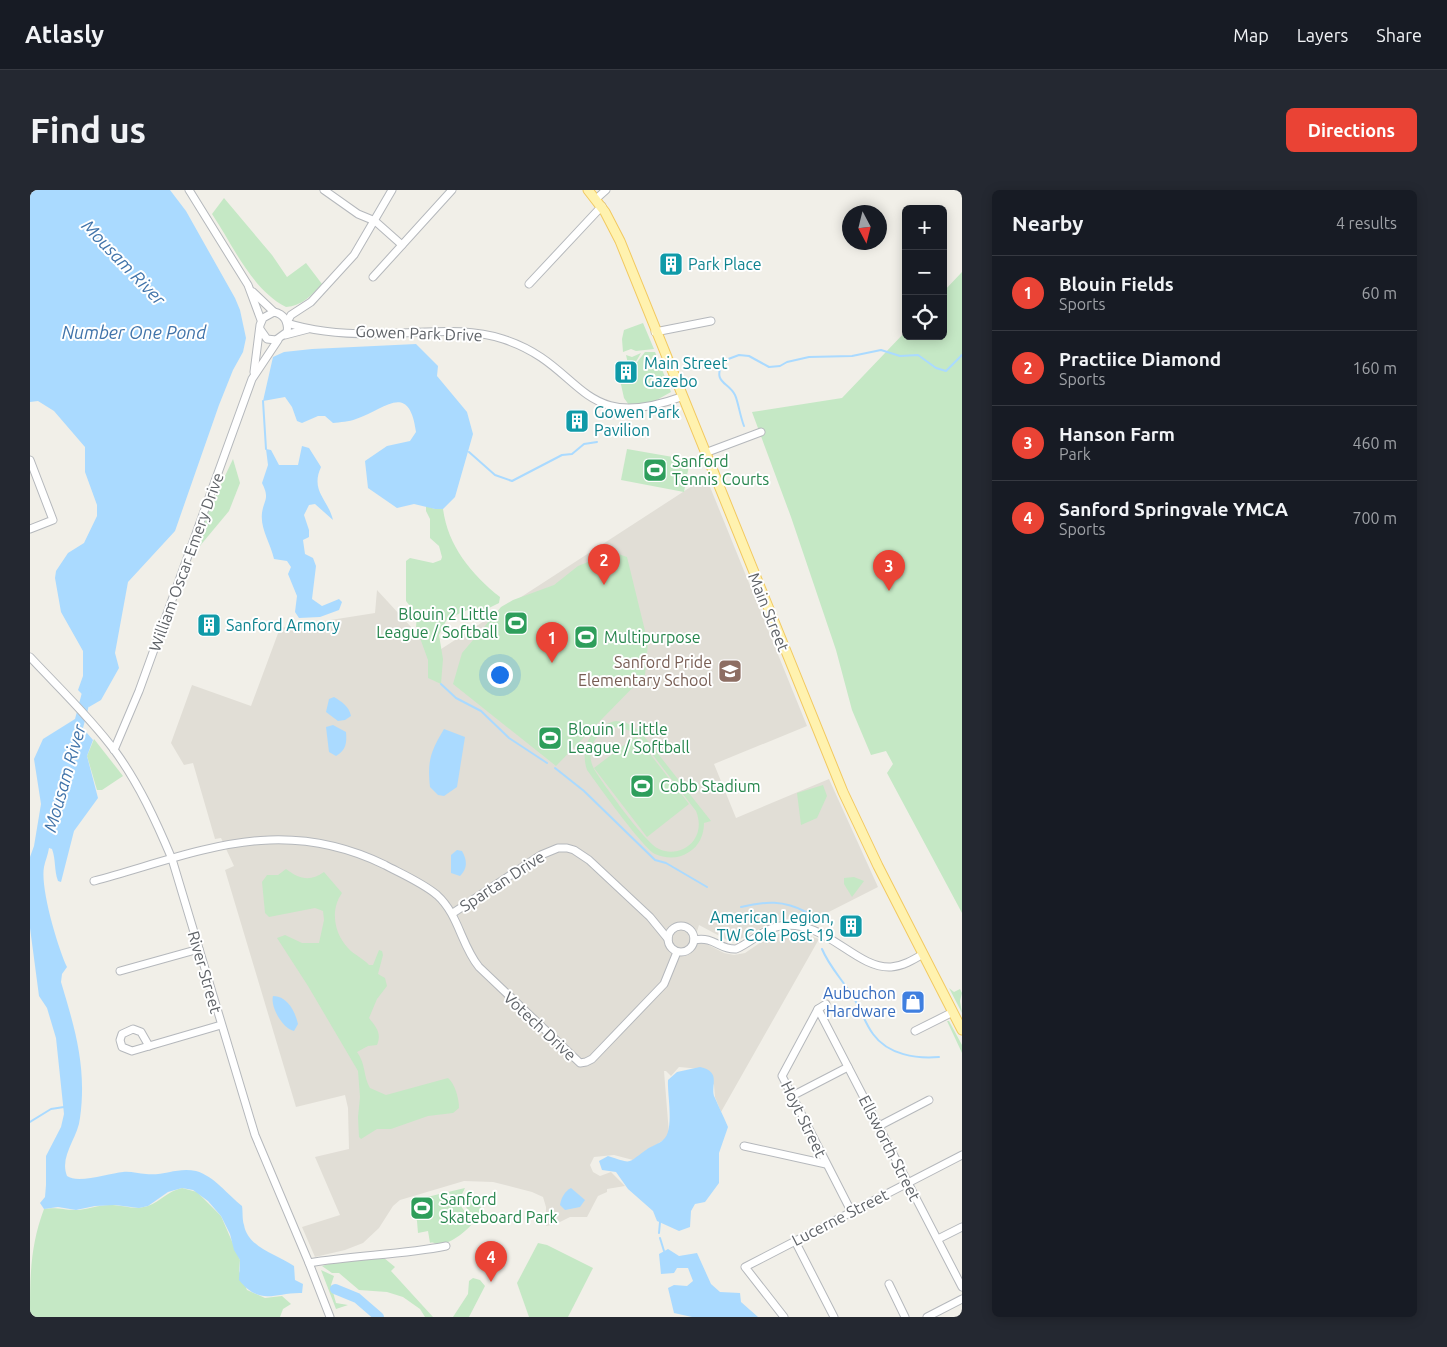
<!DOCTYPE html>
<meta charset="utf-8">
<style>
:root{--surface:#171b24;--page:#242831;--text:#f1f3f6;--muted:#9ea1a6;--line:#363941;--accent:#ea4335}
body{margin:0;font-family:Ubuntu,sans-serif;background:var(--page);color:var(--text)}
.controls{position:absolute;right:15px;top:15px;display:grid;overflow:hidden;border-radius:8px;box-shadow:0 2px 12px #0003}
.controls button{width:45px;height:45px;display:grid;place-items:center;padding:0;border:0;border-bottom:1px solid var(--line);background:var(--surface);color:var(--text);font:25px sans-serif}
.compass{position:absolute;left:812px;top:15px;width:45px;height:45px;border-radius:50%;background:var(--surface);box-shadow:0 2px 12px #0003;rotate:173deg}
.you{position:absolute;left:469px;top:484px;width:18px;height:18px;margin:-12px;border:4px solid #fff;border-radius:50%;background:#1a73e8;box-shadow:0 0 0 8px #1a73e833}
.badge{display:grid;place-items:center;width:32px;height:32px;border-radius:50%;background:var(--accent);color:#fff;font-size:16px;font-weight:700}
.pin{position:absolute;translate:-50% -41px;filter:drop-shadow(0 1px 2px #0008)}
.pin::after{content:'';position:absolute;top:26px;width:18px;height:15px;background:inherit;clip-path:polygon(0 0,100% 0,50% 100%)}
.list{margin:0;padding:0;list-style:none}
h2{display:flex;justify-content:space-between;align-items:center;height:65px;margin:0;padding:0 20px;font-size:21px}
h2 small{font-size:16px;font-weight:400;color:var(--muted)}
.list li{display:grid;grid-template-columns:32px 1fr auto;gap:15px;align-items:center;box-sizing:border-box;height:75px;padding:0 20px;border-top:1px solid var(--line)}
.list b{display:block;font-size:19px;white-space:nowrap}
.list p{margin:0;font-size:16px;white-space:nowrap;color:var(--muted)}
.list em{font-size:16px;font-style:normal;color:var(--muted)}
.icon{flex:none;width:28px;height:28px;fill:none;stroke:currentColor;stroke-width:2;stroke-linecap:round;stroke-linejoin:round}
.map{position:relative;flex:none;width:932px;height:1127px;overflow:hidden;border-radius:8px}
header{display:flex;align-items:center;gap:30px;box-sizing:border-box;height:70px;padding:0 25px;background:var(--surface);border-bottom:1px solid var(--line)}
header strong{font-size:24px}
nav{display:flex;gap:28px;margin-inline-start:auto;font-size:18px}
.intro{display:flex;align-items:center;justify-content:space-between;box-sizing:border-box;height:120px;padding:0 30px}
h1{margin:0;font-size:35px}
.button{padding:12px 22px;border-radius:8px;background:var(--accent);color:#fff;font-size:18px;font-weight:700}
main{display:flex;gap:30px;padding:0 30px}
aside{flex:1;background:var(--surface);border-radius:8px;box-shadow:0 2px 12px #0003}
.map>svg:first-child{display:block}
.education{fill:#e1ded6}
.green{fill:#c5e8c5;fill-rule:evenodd}
.water{fill:#aadaff}
.lines{fill:none;stroke-linecap:round;stroke-linejoin:round}
.stream{stroke:#aadaff;stroke-width:2}
.river{stroke:#aadaff;stroke-width:10}
.minor-casing{stroke:#b5b8bc;stroke-width:9}
.major-casing{stroke:#f2c960;stroke-width:11}
.minor{stroke:#fff;stroke-width:7}
.major{stroke:#fff2af;stroke-width:9}
.labels{text-anchor:middle;dominant-baseline:central;stroke-width:4;stroke-linejoin:round;paint-order:stroke}
.culture-label{font-size:16px;fill:#0d838f;stroke:#fff;text-anchor:start}
.street-label{font-size:16px;fill:#5f6368;stroke:#fff}
.leisure-label{font-size:16px;fill:#27864d;stroke:#fff;text-anchor:start}
.education-label{font-size:16px;fill:#785e54;stroke:#fff;text-anchor:end}
.shop-label{font-size:16px;fill:#366cbe;stroke:#fff;text-anchor:end}
.water-label{font-size:18px;font-style:italic;fill:#4174aa;stroke:#fff}
</style>
<header>
<strong>Atlasly</strong>
<nav><a>Map</a><a>Layers</a><a>Share</a></nav>
</header>
<div class="intro"><h1>Find us</h1><a class="button">Directions</a></div>
<main>
<div class="map">
<svg width="932" height="1127" viewBox="0 0 932 1127">
<rect width="100%" height="100%" fill="#f1efe8"/>
<path class="education" d="M676,287L777,536L684,574L706,628L799,589L848,697L781,731L763,729L744,731L707,751H699L669,735L665,748L694,763L704,765L715,763L737,748L752,743H771L789,749L691,922L685,907L684,895L671,879L649,877L641,886L636,881H634L639,944L635,949L603,970L584,965L564,967L560,975L563,982L570,986L581,982L595,996L577,999V1002L568,1006L557,1027H540L526,1034L516,1036V1017L513,1007L502,1002L463,992L434,991L370,1010L363,1016L349,1038L333,1053L315,1060L285,1067L272,1037L310,1025L285,967L319,959L318,918L315,905L266,917L195,680L204,676L191,648L185,649L163,573L154,575L141,553L162,495L221,516L250,438L345,423L347,400L405,463Z"/>
<g class="green">
<path d="M194,8L242,65L257,87L276,73L292,94C282,105 272,116 256,117C221,99 203,55 182,24Z"/>
<path d="M932,82V723L857,583L863,574L856,561L841,565L822,520L806,460L761,327L722,222L812,208L876,141V146H913V102Z"/>
<path d="M613,133L624,159L606,161L601,159L593,162L592,149L594,140Z"/>
<path d="M615,162H625L641,202L623,212L599,215L594,208L590,190L594,185L603,188L606,186L601,180Z"/>
<path d="M611,163L604,175L599,178L596,165L602,167Z"/>
<path d="M597,259L660,270L654,302L591,290Z"/>
<path d="M203,269L210,293L199,321L169,357L161,358Z"/>
<path d="M396,316L405,319H413C418,356 441,384 470,407L469,413L457,419L442,418L417,429L409,445L413,469L411,494L398,488V470L386,437L387,425L376,411V371L380,368L403,373L411,370L412,367L409,356L400,348V329L396,321Z"/>
<path d="M583,362L597,367L618,453L615,485L526,576L423,494L432,463L471,417L483,410L524,395L548,376Z"/>
<path d="M586,531L595,532L610,541L681,631L674,633C674,645 669,656 659,662C649,669 636,669 625,664C612,657 568,595 557,580C549,556 562,536 586,531ZM588,537L598,540L609,547L666,621C670,631 670,641 664,650C656,661 641,665 629,659C616,654 573,594 564,579C554,560 566,539 588,537Z"/>
<path d="M606,546L659,614L617,647L564,578Z"/>
<path d="M64,549L93,586L72,600H67L57,566Z"/>
<path d="M793,595L797,606L787,628L771,635L767,603Z"/>
<path d="M256,679C269,689 280,692 294,682L312,703C300,720 304,743 318,758C324,765 333,768 339,775H343L349,760L352,761L353,765L348,784L355,788L357,796L347,809L339,828C346,837 352,843 347,855L338,856L327,862C336,874 333,886 340,898L356,905L418,888C425,894 429,908 429,918L423,923L398,926L361,939H347L331,949L329,947L328,927L330,907L328,881L278,796L247,748L255,745L272,753H289L294,730L293,721L285,718L239,727L235,723L232,692L237,685H248Z"/>
<path d="M824,687L834,691L822,707L814,694V688Z"/>
<path d="M919,798L924,802L930,799L932,803L930,811L932,823Z"/>
<path d="M917,831H919L932,855V863Z"/>
<path d="M152,998L167,1002L191,1026L210,1070L209,1081L217,1100L235,1108L252,1106L261,1114L253,1119L250,1127H0C0,1088 0,1056 14,1019C27,1017 33,1020 45,1020C57,1020 70,1014 83,1015C95,1016 106,1020 118,1016C131,1011 136,1002 152,998Z"/>
<path d="M435,998L428,1012L443,1033C435,1042 420,1055 407,1054C404,1053 402,1052 400,1053L398,1041L388,1043L387,1031L380,1011Z"/>
<path d="M439,1004L454,1021L445,1028L431,1011Z"/>
<path d="M508,1053L517,1055L563,1078L538,1127H499L487,1093Z"/>
<path d="M354,1068L365,1077L361,1081L403,1127H395L390,1119L373,1107L357,1102L329,1100L309,1083H302L292,1076L306,1072Z"/>
<path d="M291,1080L304,1086L301,1095L306,1113L318,1115L306,1119Z"/>
<path d="M443,1088L450,1090L455,1096L439,1127H423L438,1104L439,1091Z"/>
</g>
<g class="water">
<path d="M0,0H140L156,21L205,108L210,120L216,148L213,162L203,180L189,215L145,341L98,392L85,463L89,478L71,510L59,517L51,511L53,505L48,500L53,486V461L31,422L25,388L26,381L38,363L54,353L67,326V315L55,282V257L24,221L8,211L0,212Z"/>
<path d="M386,154L408,176L407,186L437,222L443,244L425,307L413,319H405L384,314L367,318L338,298L335,271L357,256L380,251L386,242C379,190 354,220 326,229C319,232 310,232 303,233L295,226H288L272,233L267,231L262,217L255,207L233,211L243,167L254,162L282,159Z"/>
<path d="M272,256L279,258L291,277C280,301 298,309 303,330L285,314L279,315L274,325L279,340V347L273,350L275,364L283,368L286,376L282,409L292,416L309,409L312,412L309,420L290,427L269,428L265,422L267,406L258,384L261,377L257,371L244,369C241,354 230,339 232,323C234,309 240,309 232,293L238,275L236,259L241,260L249,275H268Z"/>
<path d="M304,507C312,512 319,516 321,526L315,530L308,531L296,522L299,509Z"/>
<path d="M45,529L63,550L57,566L68,608L44,641L31,692L28,691C24,680 26,670 22,659L19,658C18,665 15,671 14,677C10,698 28,758 37,777L32,784L31,792C45,839 57,877 50,928C48,948 29,966 37,986C48,994 80,983 93,982C101,981 108,984 116,984C134,986 148,977 166,981C184,986 198,1005 212,1016C213,1022 212,1029 214,1035C218,1058 248,1065 264,1076L265,1090L273,1094L272,1103C245,1102 231,1117 209,1090L210,1070L204,1060L200,1044L191,1026L178,1011L163,1000L152,998L138,1002L118,1016L109,1018L85,1015L65,1016L46,1020L28,1017L14,1019L10,1013L15,1007L16,995V966L31,937L34,924L26,848L17,818L9,806L0,738V667L4,656L11,614L4,569L13,549Z"/>
<path d="M303,535L316,542C317,553 316,560 306,566L299,562L296,537Z"/>
<path d="M414,539L435,547L427,597L414,606L408,605L400,597C397,570 401,561 414,539Z"/>
<path d="M427,660L432,661C437,670 438,678 430,686L421,683V665Z"/>
<path d="M243,806C257,806 265,821 268,834L264,841C253,839 240,817 243,806Z"/>
<path d="M670,877C693,882 679,897 685,908C689,918 694,927 698,937L689,963V993L675,1012L665,1014L661,1021L660,1037L649,1041L627,1031L623,1021L598,999L586,982L572,980L569,971L578,966C603,974 596,974 616,960C621,956 629,954 633,950C645,941 637,905 638,890L647,882Z"/>
<path d="M541,998L555,1010L550,1017L535,1020L530,1015C531,1008 535,1001 541,998Z"/>
<path d="M638,1059L649,1066L667,1063L681,1094L690,1102L710,1103L711,1112L728,1127H662L644,1123L638,1098L644,1095L657,1096L663,1091L658,1078H647L644,1083L631,1084L629,1064Z"/>
</g>
<g class="lines">
<g class="stream">
<path d="M233,211L236,259"/>
<path d="M714,236C710,226 708,211 705,205C698,191 682,194 693,171L709,165L719,166L739,177L750,176L757,172L779,167L822,166L851,160L870,166L888,165L906,178L916,181L932,165"/>
<path d="M439,262L465,285L482,291L532,265L542,264L554,254L567,252"/>
<path d="M411,494L426,508L451,521L479,548L517,573"/>
<path d="M525,578L554,601L625,670L636,673L677,697"/>
<path d="M711,717C735,711 754,710 776,722"/>
<path d="M792,759C799,776 811,788 821,804C830,816 834,832 843,844C858,865 887,869 909,867"/>
<path d="M0,932L21,919L34,917"/>
<path d="M629,1043L630,1032"/>
<path d="M630,1048L634,1061"/>
</g>
<g class="river">
<path d="M46,545L57,503"/>
<path d="M305,1099L327,1108L349,1127"/>
</g>
<g class="minor-casing">
<g id="minor">
<path d="M159,0L218,95L231,130"/>
<path d="M294,0L328,24L345,31L372,55"/>
<path d="M566,9L576,0"/>
<path d="M343,87L422,0"/>
<path d="M499,94L572,16"/>
<path d="M223,102L244,122"/>
<path d="M257,132L261,125L281,112L324,65L362,0"/>
<path d="M257,133C291,144 335,145 371,143C405,142 439,138 473,149C555,175 547,245 651,207"/>
<path d="M625,142L681,131"/>
<path d="M255,145L278,139"/>
<path d="M224,182L230,135L233,128L244,122C254,124 259,132 257,142L246,150L237,149L230,139"/>
<path d="M675,263L731,242"/>
<path d="M0,270L23,330L0,339"/>
<path d="M0,467C28,497 60,527 85,561C109,594 126,631 142,669L225,945L279,1073L300,1127"/>
<path d="M84,560L109,501L222,189L248,150"/>
<path d="M64,691C168,663 248,623 355,675C372,684 393,693 407,705C429,725 431,755 449,777L550,873L556,872L562,869L634,794L647,762"/>
<path d="M423,723L511,665L528,658H537L544,660L559,670L620,727L638,749"/>
<circle cx="651" cy="749" r="13"/>
<path d="M664,750C685,746 689,760 706,759C722,752 733,739 750,736C795,728 825,779 861,777C873,776 883,770 893,764"/>
<path d="M90,781L169,759"/>
<path d="M796,814L788,819L752,886L821,1021"/>
<path d="M788,819L932,1097"/>
<path d="M103,839L111,842L119,856L102,861L92,857L90,850L92,844Z"/>
<path d="M885,841L923,822"/>
<path d="M119,856L191,835"/>
<path d="M762,906L818,877"/>
<path d="M849,936L899,910"/>
<path d="M714,956L796,974"/>
<path d="M908,1049L932,1037"/>
<path d="M765,1051L804,1127"/>
<path d="M279,1073C325,1065 371,1065 416,1056"/>
<path d="M859,1094L875,1127"/>
<path d="M754,1127L715,1077L932,965"/>
<path d="M897,1127L932,1109"/>
</g>
</g>
<g class="major-casing">
<path id="major" d="M558,0L575,22L590,51L813,602L848,676L932,840"/>
</g>
<use href="#minor" class="minor"/>
<use href="#major" class="major"/>
</g>
<defs>
<g id="building-square" transform="scale(1.25)"><rect x="-9" y="-9" width="18" height="18" rx="4" fill="#0f9aa8" stroke="#fff"/><path d="M-4-6H4V6H1V3H-1V6H-4ZM-2.5-4.3h1.7v1.8h-1.7ZM.8-4.3h1.7v1.8H.8ZM-2.5-1h1.7V.8h-1.7ZM.8-1h1.7V.8H.8Z" fill="#fff"/></g>
<g id="stadium-square" transform="scale(1.25)"><rect x="-9" y="-9" width="18" height="18" rx="4" fill="#2e9e5b" stroke="#fff"/><path d="M0-5a6.5 5 0 1 0 0 10a6.5 5 0 1 0 0-10ZM-3.5-1.8h7v3.6h-7Z" fill="#fff"/></g>
<g id="school-square" transform="scale(1.25)"><rect x="-9" y="-9" width="18" height="18" rx="4" fill="#8d6e63" stroke="#fff"/><path d="M0-5L7-2L0 1L-7-2ZM-4 1L0 2.5L4 1V4Q0 6-4 4Z" fill="#fff"/></g>
<g id="shop-square" transform="scale(1.25)"><rect x="-9" y="-9" width="18" height="18" rx="4" fill="#3f7fe0" stroke="#fff"/><path d="M-5-2.5h2.3a2.7 3.5 0 0 1 5.4 0H5L5.5 6h-11ZM-1.5-2.5h3a1.5 2.3 0 0 0-3 0Z" fill="#fff"/></g>
</defs>
<g fill-rule="evenodd">
<use href="#building-square" x="641" y="74"/>
<use href="#building-square" x="596" y="182"/>
<use href="#building-square" x="547" y="231"/>
<use href="#stadium-square" x="625" y="280"/>
<use href="#stadium-square" x="486" y="433"/>
<use href="#building-square" x="179" y="435"/>
<use href="#stadium-square" x="556" y="447"/>
<use href="#school-square" x="700" y="481"/>
<use href="#stadium-square" x="520" y="548"/>
<use href="#stadium-square" x="612" y="596"/>
<use href="#building-square" x="821" y="736"/>
<use href="#shop-square" x="883" y="812"/>
<use href="#stadium-square" x="392" y="1018"/>
</g>
<g class="labels">
<g class="culture-label">
<text x="658" y="74">Park Place</text>
<text x="614" y="173">Main Street<tspan x="614" dy="18">Gazebo</tspan></text>
<text x="564" y="222">Gowen Park<tspan x="564" dy="18">Pavilion</tspan></text>
<text x="196" y="435">Sanford Armory</text>
<text x="804" y="727" text-anchor="end">American Legion,<tspan x="804" dy="18">TW Cole Post 19</tspan></text>
</g>
<g class="street-label">
<text transform="translate(389 143) rotate(2)">Gowen Park Drive</text>
<text transform="translate(156 372) rotate(-70)">William Oscar Emery Drive</text>
<text transform="translate(739 422) rotate(68)">Main Street</text>
<text transform="translate(472 691) rotate(-33)">Spartan Drive</text>
<text transform="translate(175 782) rotate(74)">River Street</text>
<text transform="translate(510 836) rotate(43)">Votech Drive</text>
<text transform="translate(774 929) rotate(64)">Hoyt Street</text>
<text transform="translate(860 958) rotate(63)">Ellsworth Street</text>
<text transform="translate(810 1027) rotate(-27)">Lucerne Street</text>
</g>
<g class="leisure-label">
<text x="642" y="271">Sanford<tspan x="642" dy="18">Tennis Courts</tspan></text>
<text x="468" y="424" text-anchor="end">Blouin 2 Little<tspan x="468" dy="18">League / Softball</tspan></text>
<text x="574" y="447">Multipurpose</text>
<text x="538" y="539">Blouin 1 Little<tspan x="538" dy="18">League / Softball</tspan></text>
<text x="630" y="596">Cobb Stadium</text>
<text x="410" y="1009">Sanford<tspan x="410" dy="18">Skateboard Park</tspan></text>
</g>
<g class="education-label">
<text x="682" y="472">Sanford Pride<tspan x="682" dy="18">Elementary School</tspan></text>
</g>
<g class="shop-label">
<text x="866" y="803">Aubuchon<tspan x="866" dy="18">Hardware</tspan></text>
</g>
<g class="water-label">
<text transform="translate(94 72) rotate(46)">Mousam River</text>
<text x="104" y="142">Number One Pond</text>
<text transform="translate(34 588) rotate(-74)">Mousam River</text>
</g>
</g>
</svg>
<div class="controls">
<button>+</button>
<button>−</button>
<button><svg class="icon" aria-label="locate" viewBox="0 0 24 24"><circle cx="12" cy="12" r="6"/><path d="M12 2v4M12 18v4M2 12h4M18 12h4"/></svg></button>
</div>
<svg class="compass" viewBox="-18 -18 36 36"><path d="M0-13l5 13h-10z" fill="#e53935"/><path d="M0 13l5-13h-10z" fill="#9ea1a6"/></svg>
<div class="you"></div>
<div class="pin badge" style="left:522px;top:473px">1</div>
<div class="pin badge" style="left:574px;top:395px">2</div>
<div class="pin badge" style="left:859px;top:401px">3</div>
<div class="pin badge" style="left:461px;top:1092px">4</div>
</div>
<aside>
<h2>Nearby<small>4 results</small></h2>
<ul class="list">
<li><span class="badge">1</span><div><b>Blouin Fields</b><p>Sports</p></div><em>60 m</em></li>
<li><span class="badge">2</span><div><b>Practiice Diamond</b><p>Sports</p></div><em>160 m</em></li>
<li><span class="badge">3</span><div><b>Hanson Farm</b><p>Park</p></div><em>460 m</em></li>
<li><span class="badge">4</span><div><b>Sanford Springvale YMCA</b><p>Sports</p></div><em>700 m</em></li>
</ul>
</aside>
</main>
